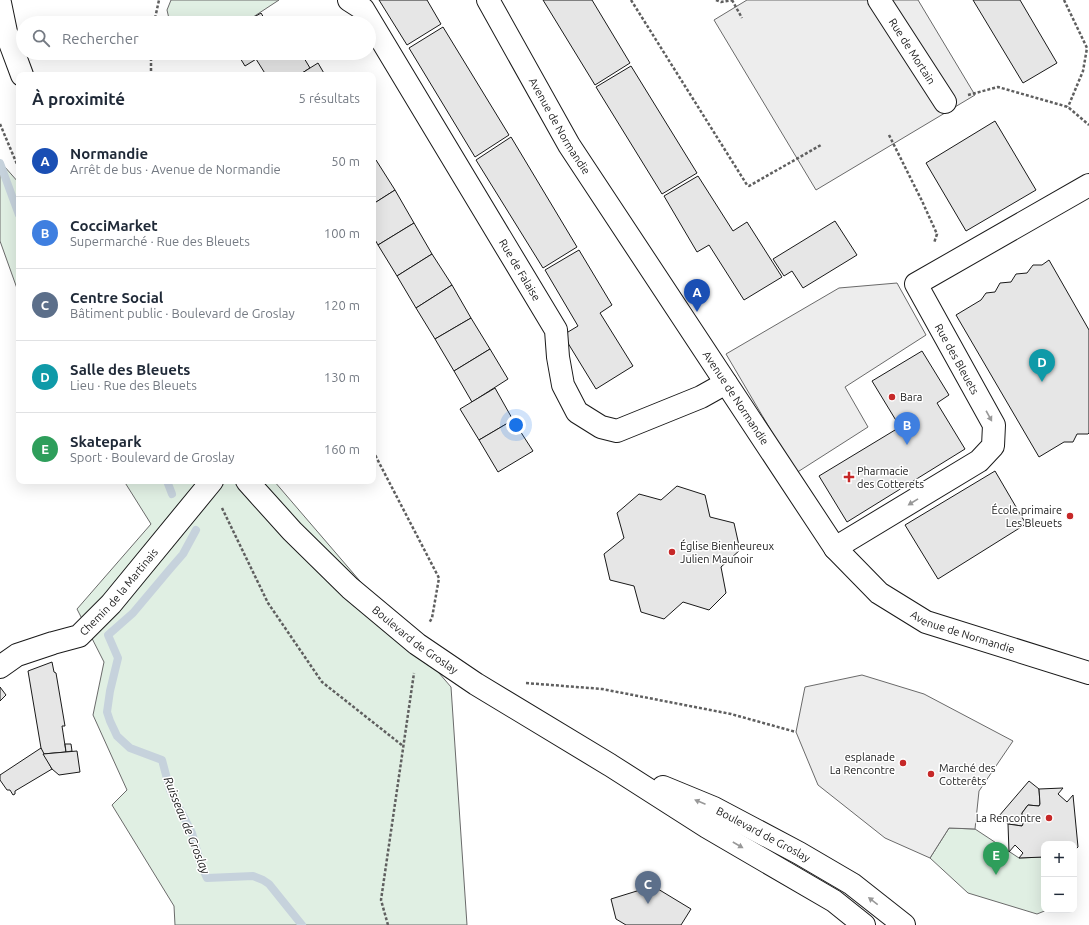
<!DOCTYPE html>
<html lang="fr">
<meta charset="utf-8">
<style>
:root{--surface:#fff;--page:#f6f6f7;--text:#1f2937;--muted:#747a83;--line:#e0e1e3;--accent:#ea580c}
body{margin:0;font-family:Ubuntu,sans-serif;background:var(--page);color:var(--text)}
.controls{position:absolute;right:12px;bottom:12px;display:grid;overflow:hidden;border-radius:8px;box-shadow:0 4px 16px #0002}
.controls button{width:36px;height:36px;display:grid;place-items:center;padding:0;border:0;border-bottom:1px solid var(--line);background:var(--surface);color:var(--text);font:20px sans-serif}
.you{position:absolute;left:516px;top:425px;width:14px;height:14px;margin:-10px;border:3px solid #fff;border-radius:50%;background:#1a73e8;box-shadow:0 0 0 6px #1a73e833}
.badge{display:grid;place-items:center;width:26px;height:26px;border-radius:50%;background:var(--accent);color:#fff;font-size:13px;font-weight:700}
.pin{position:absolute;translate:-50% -33px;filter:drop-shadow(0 1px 2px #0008)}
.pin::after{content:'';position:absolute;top:21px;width:14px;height:12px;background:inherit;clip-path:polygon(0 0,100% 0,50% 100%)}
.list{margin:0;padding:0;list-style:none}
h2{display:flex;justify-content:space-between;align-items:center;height:52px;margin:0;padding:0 16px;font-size:17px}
h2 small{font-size:13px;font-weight:400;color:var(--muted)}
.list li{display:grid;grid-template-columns:26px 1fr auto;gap:12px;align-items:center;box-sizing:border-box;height:72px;padding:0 16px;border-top:1px solid var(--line)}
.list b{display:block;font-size:15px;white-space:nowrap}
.list p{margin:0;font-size:13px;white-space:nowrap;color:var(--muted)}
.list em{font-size:13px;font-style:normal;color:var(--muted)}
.icon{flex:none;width:22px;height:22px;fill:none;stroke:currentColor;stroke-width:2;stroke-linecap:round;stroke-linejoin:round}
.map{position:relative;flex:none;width:1089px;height:925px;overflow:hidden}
.search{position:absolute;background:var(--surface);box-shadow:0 4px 16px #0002;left:16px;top:16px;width:360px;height:44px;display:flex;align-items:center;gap:10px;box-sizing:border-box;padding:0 14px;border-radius:22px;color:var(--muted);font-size:15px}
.panel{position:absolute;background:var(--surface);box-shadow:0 4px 16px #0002;left:16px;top:72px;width:360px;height:412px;border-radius:8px}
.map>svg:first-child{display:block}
.green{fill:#e0efe3;stroke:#6a6a6a}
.parking{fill:#ededed;stroke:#6a6a6a}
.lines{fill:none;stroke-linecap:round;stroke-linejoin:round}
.stream{stroke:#c6d2dc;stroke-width:8}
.building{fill:#e6e6e6;stroke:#1a1a1a}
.minor-casing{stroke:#1a1a1a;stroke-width:24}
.secondary-casing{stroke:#1a1a1a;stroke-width:24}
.path{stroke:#5f5f5f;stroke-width:2.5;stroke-dasharray:3 2;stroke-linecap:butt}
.minor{stroke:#fff;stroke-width:22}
.secondary{stroke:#fff;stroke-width:22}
.oneway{fill:#989898}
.poi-dot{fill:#c62828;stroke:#fff;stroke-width:1.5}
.labels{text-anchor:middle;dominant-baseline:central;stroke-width:3;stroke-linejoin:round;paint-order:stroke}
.street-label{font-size:11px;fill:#1a1a1a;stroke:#fff}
.poi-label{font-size:11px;fill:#1a1a1a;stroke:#fff;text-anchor:start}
.water-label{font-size:12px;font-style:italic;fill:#1a1a1a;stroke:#fff}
</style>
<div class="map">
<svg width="1089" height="925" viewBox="0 0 1089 925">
<rect width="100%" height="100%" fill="#fff"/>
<g class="green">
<path d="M171,0H279L244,23H170L167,10Z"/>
<path d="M4,166L19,183V294L0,241V168Z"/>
<path d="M124,481H274L451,687L467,925H175L174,906L112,805L127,790L93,715L104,662L77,609L151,524Z"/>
<path d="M949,828L975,829L1019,858L1044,857V910H1047L1037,914L968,893L930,858Z"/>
</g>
<g class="parking">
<path d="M747,0H918L975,95L816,190L714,20Z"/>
<path d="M897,283L926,335L845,387L868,427L796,473L726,354L839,288Z"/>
<path d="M862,675L924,694L1013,741L979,791L975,829L949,828L930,858L885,838L818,785L796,732L805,687Z"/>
</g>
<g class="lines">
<g class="stream">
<path d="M0,163L19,215"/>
<path d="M167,481L172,494"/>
<path d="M196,530L183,554L170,569L133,613L108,635L118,658L110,691L107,712L110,721L117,736L130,748L162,760L170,790L192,833L201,865L207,878L253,876L263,880L269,884L302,925"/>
</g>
</g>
<g class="building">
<path d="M379,0H427L441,24L407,45Z"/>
<path d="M543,0H592L630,63L595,85Z"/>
<path d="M973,0H1020L1057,63L1023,83Z"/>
<path d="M261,13L267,23H244Z"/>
<path d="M443,27L509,135L475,157L409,48Z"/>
<path d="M237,53H266L245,66Z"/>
<path d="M266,53H301L310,68L299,75H266L256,59Z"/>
<path d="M318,63L325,75H299L310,68Z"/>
<path d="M631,66L697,173L662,194L596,87Z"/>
<path d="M995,121L1036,190L966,231L926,163Z"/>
<path d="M511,137L577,247L543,268L476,160Z"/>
<path d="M376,160L395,190L373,204V161Z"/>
<path d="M698,176L733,231L747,222L782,277L744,300L709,245L697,252L664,196Z"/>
<path d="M395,190L414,223L378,245L373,236V204Z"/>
<path d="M835,221L857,255L803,288L792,271L784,276L773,259Z"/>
<path d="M414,223L432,254L397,276L378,245Z"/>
<path d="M579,250L612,305L600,313L633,366L596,389L563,335L578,326L545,270Z"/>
<path d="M432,254L452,285L416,308L397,276Z"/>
<path d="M1049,260L1089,330V433L1088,434H1077L1073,442H1064L1039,457L956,315L981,300L986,293L995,292L1000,283L1011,282L1016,274L1027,273L1033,265H1042Z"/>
<path d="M452,285L471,318L435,339L416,308Z"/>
<path d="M471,318L490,349L454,371L435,339Z"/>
<path d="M490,349L508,379L472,402L454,371Z"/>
<path d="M922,351L949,395L937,403L965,449L847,522L819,476L900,427L872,381Z"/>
<path d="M495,388L513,420L479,440L460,409Z"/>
<path d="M513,420L533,451L498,472L479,440Z"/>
<path d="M995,471L1026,524L938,579L905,525Z"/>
<path d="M677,486L705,495L710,517L734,523L740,550L721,567L726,593L709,610L683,602L664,619L641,612L634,586L610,580L604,554L624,538L617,513L639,494L661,500Z"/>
<path d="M52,662L54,672L56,673L65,726H62L66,752L43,754L41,748L28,671Z"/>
<path d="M0,687L6,695L0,701Z"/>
<path d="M65,744H71L72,751L66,752Z"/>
<path d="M41,748L52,769L15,791V794L13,795L10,790H7L0,780V775Z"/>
<path d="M77,751L80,772L59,775L52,769L43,754Z"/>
<path d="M1029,781L1039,789L1040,804L1039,806L1028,805L1022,813L1023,824L1022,826L1008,824L999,816Z"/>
<path d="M1063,788L1058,794L1067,802L1073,795L1078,847L1074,851V844H1044V857L1019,858L1023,853L1015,845L1009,852L1008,824L1022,826L1023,824L1022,813L1028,805L1039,806L1040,804L1039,789Z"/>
<path d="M653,886L691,909L681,925H626L616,919L611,899Z"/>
</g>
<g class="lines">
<g class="minor-casing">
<g id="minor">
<path id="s1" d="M349,0L363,9L556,330L558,357L563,385L577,412L601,427L617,431L701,397L726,383"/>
<path id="s2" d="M488,0L569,145L835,548L879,593L926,622L1089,673"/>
<path id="s3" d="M879,0L945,102"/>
<path d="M835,548L979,461L993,446L994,425L916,284L1089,185"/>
<path id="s4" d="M0,667L17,655L53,643L79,636L111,604L212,481"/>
</g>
</g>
<g class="secondary-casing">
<g id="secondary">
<path d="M0,3L6,32L22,75"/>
<path id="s5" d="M247,481L292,531L350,588L417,644L476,684L610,765L707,827L834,901L864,925"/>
<path id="s6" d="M663,787L714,808L799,853L852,884L904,925"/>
</g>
</g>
<g class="path">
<path d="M631,0L747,185L749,186L821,145"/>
<path d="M716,0L721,2L733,0"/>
<path d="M732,0L742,18"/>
<path d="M1064,0L1087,48L1083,71L1068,107"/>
<path d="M154,23L159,0"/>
<path d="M151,53V75"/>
<path d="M968,95L998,87L1068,107L1089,125"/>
<path d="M0,124L19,169"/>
<path d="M889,135L922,201L937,234L934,243"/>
<path d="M373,451L439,578L432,618L429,623"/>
<path d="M222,508L268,603L322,682L403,746"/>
<path d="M526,683L602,689L731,714L796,732"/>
<path d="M388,925L381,900L414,673"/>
</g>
<use href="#minor" class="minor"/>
<use href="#secondary" class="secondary"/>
</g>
<defs><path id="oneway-solid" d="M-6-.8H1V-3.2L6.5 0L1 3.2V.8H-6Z"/></defs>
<g class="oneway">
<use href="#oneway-solid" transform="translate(989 416) rotate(61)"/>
<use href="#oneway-solid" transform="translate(913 502) rotate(148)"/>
<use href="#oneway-solid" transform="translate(700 802) rotate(-157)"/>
<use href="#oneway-solid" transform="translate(738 845) rotate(30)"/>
<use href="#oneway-solid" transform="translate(873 901) rotate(-142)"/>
</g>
<g class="poi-dot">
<circle cx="892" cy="397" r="4"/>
<path d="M847 471h4v4h4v4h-4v4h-4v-4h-4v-4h4z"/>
<circle cx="1070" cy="516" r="4"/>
<circle cx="672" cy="552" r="4"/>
<circle cx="903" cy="763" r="4"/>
<circle cx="931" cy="774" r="4"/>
<circle cx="1049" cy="818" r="4"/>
</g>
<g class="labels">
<g class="street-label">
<text stroke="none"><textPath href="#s3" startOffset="61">Rue de Mortain</textPath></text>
<text stroke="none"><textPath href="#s2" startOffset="145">Avenue de Normandie</textPath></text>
<text stroke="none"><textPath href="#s1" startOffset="321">Rue de Falaise</textPath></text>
<text transform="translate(957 359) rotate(61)">Rue des Bleuets</text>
<text stroke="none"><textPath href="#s2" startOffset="469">Avenue de Normandie</textPath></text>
<text stroke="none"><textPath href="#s4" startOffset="145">Chemin de la Martinais</textPath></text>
<text stroke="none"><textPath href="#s2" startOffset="805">Avenue de Normandie</textPath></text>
<text stroke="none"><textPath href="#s5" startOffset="232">Boulevard de Groslay</textPath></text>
<text stroke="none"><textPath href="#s6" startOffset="111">Boulevard de Groslay</textPath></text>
</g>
<g class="poi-label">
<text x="900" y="397">Bara</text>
<text x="857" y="471">Pharmacie<tspan x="857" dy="13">des Cotterets</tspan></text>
<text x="1062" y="510" text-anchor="end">École primaire<tspan x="1062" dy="13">Les Bleuets</tspan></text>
<text x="680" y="546">Église Bienheureux<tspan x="680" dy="13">Julien Maunoir</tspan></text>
<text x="895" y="757" text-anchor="end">esplanade<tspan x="895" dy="13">La Rencontre</tspan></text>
<text x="939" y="768">Marché des<tspan x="939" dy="13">Cotterêts</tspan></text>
<text x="1041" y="818" text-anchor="end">La Rencontre</text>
</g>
<g class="water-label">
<text transform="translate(187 825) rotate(68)">Ruisseau de Groslay</text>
</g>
</g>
</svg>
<div class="controls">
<button>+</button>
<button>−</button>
</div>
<div class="you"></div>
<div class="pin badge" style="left:697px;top:312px;background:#1a4fb4">A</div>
<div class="pin badge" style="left:907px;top:445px;background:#3f7fe0">B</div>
<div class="pin badge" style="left:648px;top:904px;background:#5c6f8a">C</div>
<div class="pin badge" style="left:1042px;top:382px;background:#0f9aa8">D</div>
<div class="pin badge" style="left:996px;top:875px;background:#2e9e5b">E</div>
<div class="search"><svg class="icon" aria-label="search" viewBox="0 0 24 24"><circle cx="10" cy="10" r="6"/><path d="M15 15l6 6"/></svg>Rechercher</div>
<section class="panel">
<h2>À proximité<small>5 résultats</small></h2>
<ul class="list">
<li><span class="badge" style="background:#1a4fb4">A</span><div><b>Normandie</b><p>Arrêt de bus · Avenue de Normandie</p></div><em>50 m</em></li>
<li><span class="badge" style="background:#3f7fe0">B</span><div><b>CocciMarket</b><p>Supermarché · Rue des Bleuets</p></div><em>100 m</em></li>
<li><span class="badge" style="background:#5c6f8a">C</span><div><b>Centre Social</b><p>Bâtiment public · Boulevard de Groslay</p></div><em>120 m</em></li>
<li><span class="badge" style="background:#0f9aa8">D</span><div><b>Salle des Bleuets</b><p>Lieu · Rue des Bleuets</p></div><em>130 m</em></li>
<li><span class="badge" style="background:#2e9e5b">E</span><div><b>Skatepark</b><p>Sport · Boulevard de Groslay</p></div><em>160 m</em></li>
</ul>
</section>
</div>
